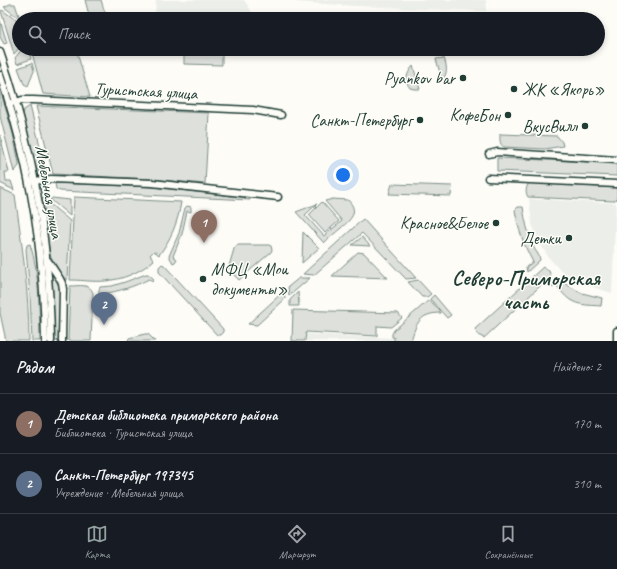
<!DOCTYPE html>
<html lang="ru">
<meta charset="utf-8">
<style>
:root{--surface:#171b24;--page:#20242c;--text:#f1f3f6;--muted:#9ea1a6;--line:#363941;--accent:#92a19f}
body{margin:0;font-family:Caveat,sans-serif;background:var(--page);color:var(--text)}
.you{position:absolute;left:343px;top:175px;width:14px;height:14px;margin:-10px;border:3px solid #fff;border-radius:50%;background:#1a73e8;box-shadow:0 0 0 6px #1a73e833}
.badge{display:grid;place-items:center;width:26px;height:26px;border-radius:50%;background:var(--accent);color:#fff;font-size:13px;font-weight:700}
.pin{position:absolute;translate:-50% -33px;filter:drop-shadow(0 1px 2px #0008)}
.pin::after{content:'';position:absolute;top:21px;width:14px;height:12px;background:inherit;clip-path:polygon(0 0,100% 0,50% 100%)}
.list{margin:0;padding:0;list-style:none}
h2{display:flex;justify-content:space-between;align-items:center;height:52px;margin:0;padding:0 16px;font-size:17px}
h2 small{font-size:13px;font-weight:400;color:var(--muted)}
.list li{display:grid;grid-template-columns:26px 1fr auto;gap:12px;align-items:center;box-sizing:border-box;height:60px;padding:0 16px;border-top:1px solid var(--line)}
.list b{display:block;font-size:15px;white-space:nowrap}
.list p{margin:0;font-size:13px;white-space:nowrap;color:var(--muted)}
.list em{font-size:13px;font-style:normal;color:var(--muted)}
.icon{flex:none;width:22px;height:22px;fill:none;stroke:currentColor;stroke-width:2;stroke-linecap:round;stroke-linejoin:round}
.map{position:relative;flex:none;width:617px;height:341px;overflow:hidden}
.search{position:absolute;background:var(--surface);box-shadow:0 2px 6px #0003;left:12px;right:12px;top:12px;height:44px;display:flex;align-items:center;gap:10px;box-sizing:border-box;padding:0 14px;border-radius:22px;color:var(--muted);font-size:15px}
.sheet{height:172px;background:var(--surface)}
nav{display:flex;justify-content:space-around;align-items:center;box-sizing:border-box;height:56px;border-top:1px solid var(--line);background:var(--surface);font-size:11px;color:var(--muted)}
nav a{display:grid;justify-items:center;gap:2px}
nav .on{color:var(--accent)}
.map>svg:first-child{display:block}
.built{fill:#eceee9}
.green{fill:#dde0db;stroke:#7e8e88}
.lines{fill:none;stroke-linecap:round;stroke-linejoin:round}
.minor-casing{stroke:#1f3d34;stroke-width:9}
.minor{stroke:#fdfcf7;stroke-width:6}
.poi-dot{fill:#1f3d34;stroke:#fdfcf7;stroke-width:1.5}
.labels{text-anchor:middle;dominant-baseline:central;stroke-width:3;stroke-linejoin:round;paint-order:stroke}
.poi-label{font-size:17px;fill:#1f3d34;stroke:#fdfcf7;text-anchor:end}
.street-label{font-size:17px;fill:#1f3d34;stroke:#fdfcf7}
.district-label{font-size:21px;font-weight:bold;fill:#1f3d34;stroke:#fdfcf7}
</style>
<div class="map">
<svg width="617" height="341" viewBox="0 0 617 341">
<rect width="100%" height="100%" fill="#fdfcf7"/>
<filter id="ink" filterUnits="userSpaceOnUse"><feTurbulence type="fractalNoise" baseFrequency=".025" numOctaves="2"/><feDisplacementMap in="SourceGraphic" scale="8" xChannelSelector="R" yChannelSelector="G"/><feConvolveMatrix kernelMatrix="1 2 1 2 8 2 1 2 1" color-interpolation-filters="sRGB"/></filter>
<g filter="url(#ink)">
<g class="built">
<path d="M156,0H244L252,12L251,19H158L155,14Z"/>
<path d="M295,0H486V11L356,6L295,2Z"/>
<path d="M529,199L616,203L612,293L595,288L571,277L560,270L549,258L539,242L532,224Z"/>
<path d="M306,334L393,338V341H306Z"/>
</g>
<g class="green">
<path d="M85,0H101L107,19H90Z"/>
<path d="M10,4H15L20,19L4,7Z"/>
<path d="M2,10L19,22V48L14,54L1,11Z"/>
<path d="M0,20L7,43L4,44L0,37Z"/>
<path d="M22,49H28L31,59L17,64L15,58Z"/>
<path d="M46,49H76L90,97L43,94L32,53Z"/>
<path d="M184,53L222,54V65L184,64Z"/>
<path d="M444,58C447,66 448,74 442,80L436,59Z"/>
<path d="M32,63L34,71L28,86L24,84L18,68Z"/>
<path d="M413,66L420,89H414L410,88C404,81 407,73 413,66Z"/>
<path d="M0,89L13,134L19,163V166L14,172L0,116Z"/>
<path d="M30,106L47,174L39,172L35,165L23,114L24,110Z"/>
<path d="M36,106L209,113L205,184L152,179L53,174Z"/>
<path d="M500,134L557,136L562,142L563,146L545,149L504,147C499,144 500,139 500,134Z"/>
<path d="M0,135L9,172H5L6,181H11L14,190L0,183Z"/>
<path d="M497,158L617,163V176L497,171Z"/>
<path d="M55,183L152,187L250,198V200L60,191L56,189Z"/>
<path d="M529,183L617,188V199L613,201L528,197C525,192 526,187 529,183Z"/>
<path d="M392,184L452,186L451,196L389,194Z"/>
<path d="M0,188L15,195C22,244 29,292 29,341H6L0,313Z"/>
<path d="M74,197L181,202C178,222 171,239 159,255L154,251L150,255L154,260C143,270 127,278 112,280C98,283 84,280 70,280Z"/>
<path d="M42,198H43L70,221L67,279H64L50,255Z"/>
<path d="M52,198L70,200V216L51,200H50Z"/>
<path d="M333,199L348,200C360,212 350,220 341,228C335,233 329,238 324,243L296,212L317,204L305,215L324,236L342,221L325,201Z"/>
<path d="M322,202L339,221L325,233L309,215Z"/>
<path d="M187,206L191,207V212L187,211L182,234L173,256L177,259L175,262L173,263L169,256L179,233L185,208Z"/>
<path d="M518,207H523C525,221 528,233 533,246C535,251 540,255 540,260L527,272L526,267L533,262C524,246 518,229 515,210Z"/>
<path d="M363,219L416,278L406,279L362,233L314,275L303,274Z"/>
<path d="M303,232L319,248L302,263Z"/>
<path d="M362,237L370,246L352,245Z"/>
<path d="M30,244C40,274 39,309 40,341H32L30,296L26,249L27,245Z"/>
<path d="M238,245H269L271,246L272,250L271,252L239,280L230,271L229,266L234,249L235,247Z"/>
<path d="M358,252L364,253L388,278L332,276Z"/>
<path d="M162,264L164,265L223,329V332L220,335H217L159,272V267Z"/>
<path d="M543,267L549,271L551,276L484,338L478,335L475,329Z"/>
<path d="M146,274H148L154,279L153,281L149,279C133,287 120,291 102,294V298C99,295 98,291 100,287L112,286L125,282Z"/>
<path d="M52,275H54L57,280L60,291L58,341H55Z"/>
<path d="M299,278H310L289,296L288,287Z"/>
<path d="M418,280L431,294L427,297H422L408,282Z"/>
<path d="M558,280L582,293L602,298L601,306C592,305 581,306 572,301C566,298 561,291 556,285L553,288L551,285Z"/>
<path d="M70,286C79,286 90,283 93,293L91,341H68Z"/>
<path d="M284,291L285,299L257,325L248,324Z"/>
<path d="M298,292L299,306H290V300Z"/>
<path d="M434,295L451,315L447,318L430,299Z"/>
<path d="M429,300L441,313C420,313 416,323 411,341H394V337H392V334L394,330Z"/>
<path d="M293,310L398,313L402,318L391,327L377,326V336L306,332L305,341H292Z"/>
<path d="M145,334H148L155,341H128L129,338Z"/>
</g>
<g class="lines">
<g class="minor-casing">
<g id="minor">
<path d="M0,52C32,144 50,243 51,341"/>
<path d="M0,75C29,160 44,251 45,341"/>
<path d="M9,104L22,100H33L253,110L281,115"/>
<path d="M489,154L497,152L617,160"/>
<path d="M488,178L617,184"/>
<path d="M33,181L51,179L152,183L278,197"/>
<path d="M48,261L60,279L62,283L63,289L62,341"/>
<path d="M617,341V331"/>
</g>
</g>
<use href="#minor" class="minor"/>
</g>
</g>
<g class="poi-dot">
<circle cx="463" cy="78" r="4"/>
<circle cx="514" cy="89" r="4"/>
<circle cx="508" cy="115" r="4"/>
<circle cx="420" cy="120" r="4"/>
<circle cx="585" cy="126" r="4"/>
<circle cx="496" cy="223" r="4"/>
<circle cx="569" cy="238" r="4"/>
<circle cx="203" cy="279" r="4"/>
</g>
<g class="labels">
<g class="poi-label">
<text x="455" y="78">Pyankov bar</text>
<text x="522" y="89" text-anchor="start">ЖК «Якорь»</text>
<text x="500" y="115">КофеБон</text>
<text x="412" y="120">Санкт-Петербург</text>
<text x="577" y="126">ВкусВилл</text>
<text x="488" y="223">Красное&amp;Белое</text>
<text x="561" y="238">Детки</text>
<text x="211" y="269" text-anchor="start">МФЦ «Мои<tspan x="211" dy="20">документы»</tspan></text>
</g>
<g class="street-label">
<text transform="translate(146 91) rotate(3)">Туристская улица</text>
<text transform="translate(49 192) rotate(80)">Мебельная улица</text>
</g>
<g class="district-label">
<text x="526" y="278">Северо-Приморская<tspan x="526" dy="24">часть</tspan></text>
</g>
</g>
</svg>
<div class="you"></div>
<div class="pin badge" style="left:204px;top:243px;background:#8d6e63">1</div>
<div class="pin badge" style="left:104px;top:325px;background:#5c6f8a">2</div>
<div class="search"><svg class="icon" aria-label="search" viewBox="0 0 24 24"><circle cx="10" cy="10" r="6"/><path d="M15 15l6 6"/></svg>Поиск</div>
</div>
<section class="sheet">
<h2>Рядом<small>Найдено: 2</small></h2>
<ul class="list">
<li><span class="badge" style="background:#8d6e63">1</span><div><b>Детская библиотека приморского района</b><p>Библиотека · Туристская улица</p></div><em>170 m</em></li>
<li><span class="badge" style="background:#5c6f8a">2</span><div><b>Санкт-Петербург 197345</b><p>Учреждение · Мебельная улица</p></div><em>310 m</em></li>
</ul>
</section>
<nav>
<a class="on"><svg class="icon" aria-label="map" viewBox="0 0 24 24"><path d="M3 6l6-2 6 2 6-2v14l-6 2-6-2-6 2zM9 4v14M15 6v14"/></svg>Карта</a>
<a><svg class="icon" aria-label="directions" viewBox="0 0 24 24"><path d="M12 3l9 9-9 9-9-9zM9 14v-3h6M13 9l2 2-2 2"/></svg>Маршрут</a>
<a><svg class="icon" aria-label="saved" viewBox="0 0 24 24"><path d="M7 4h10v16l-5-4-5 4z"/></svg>Сохранённые</a>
</nav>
